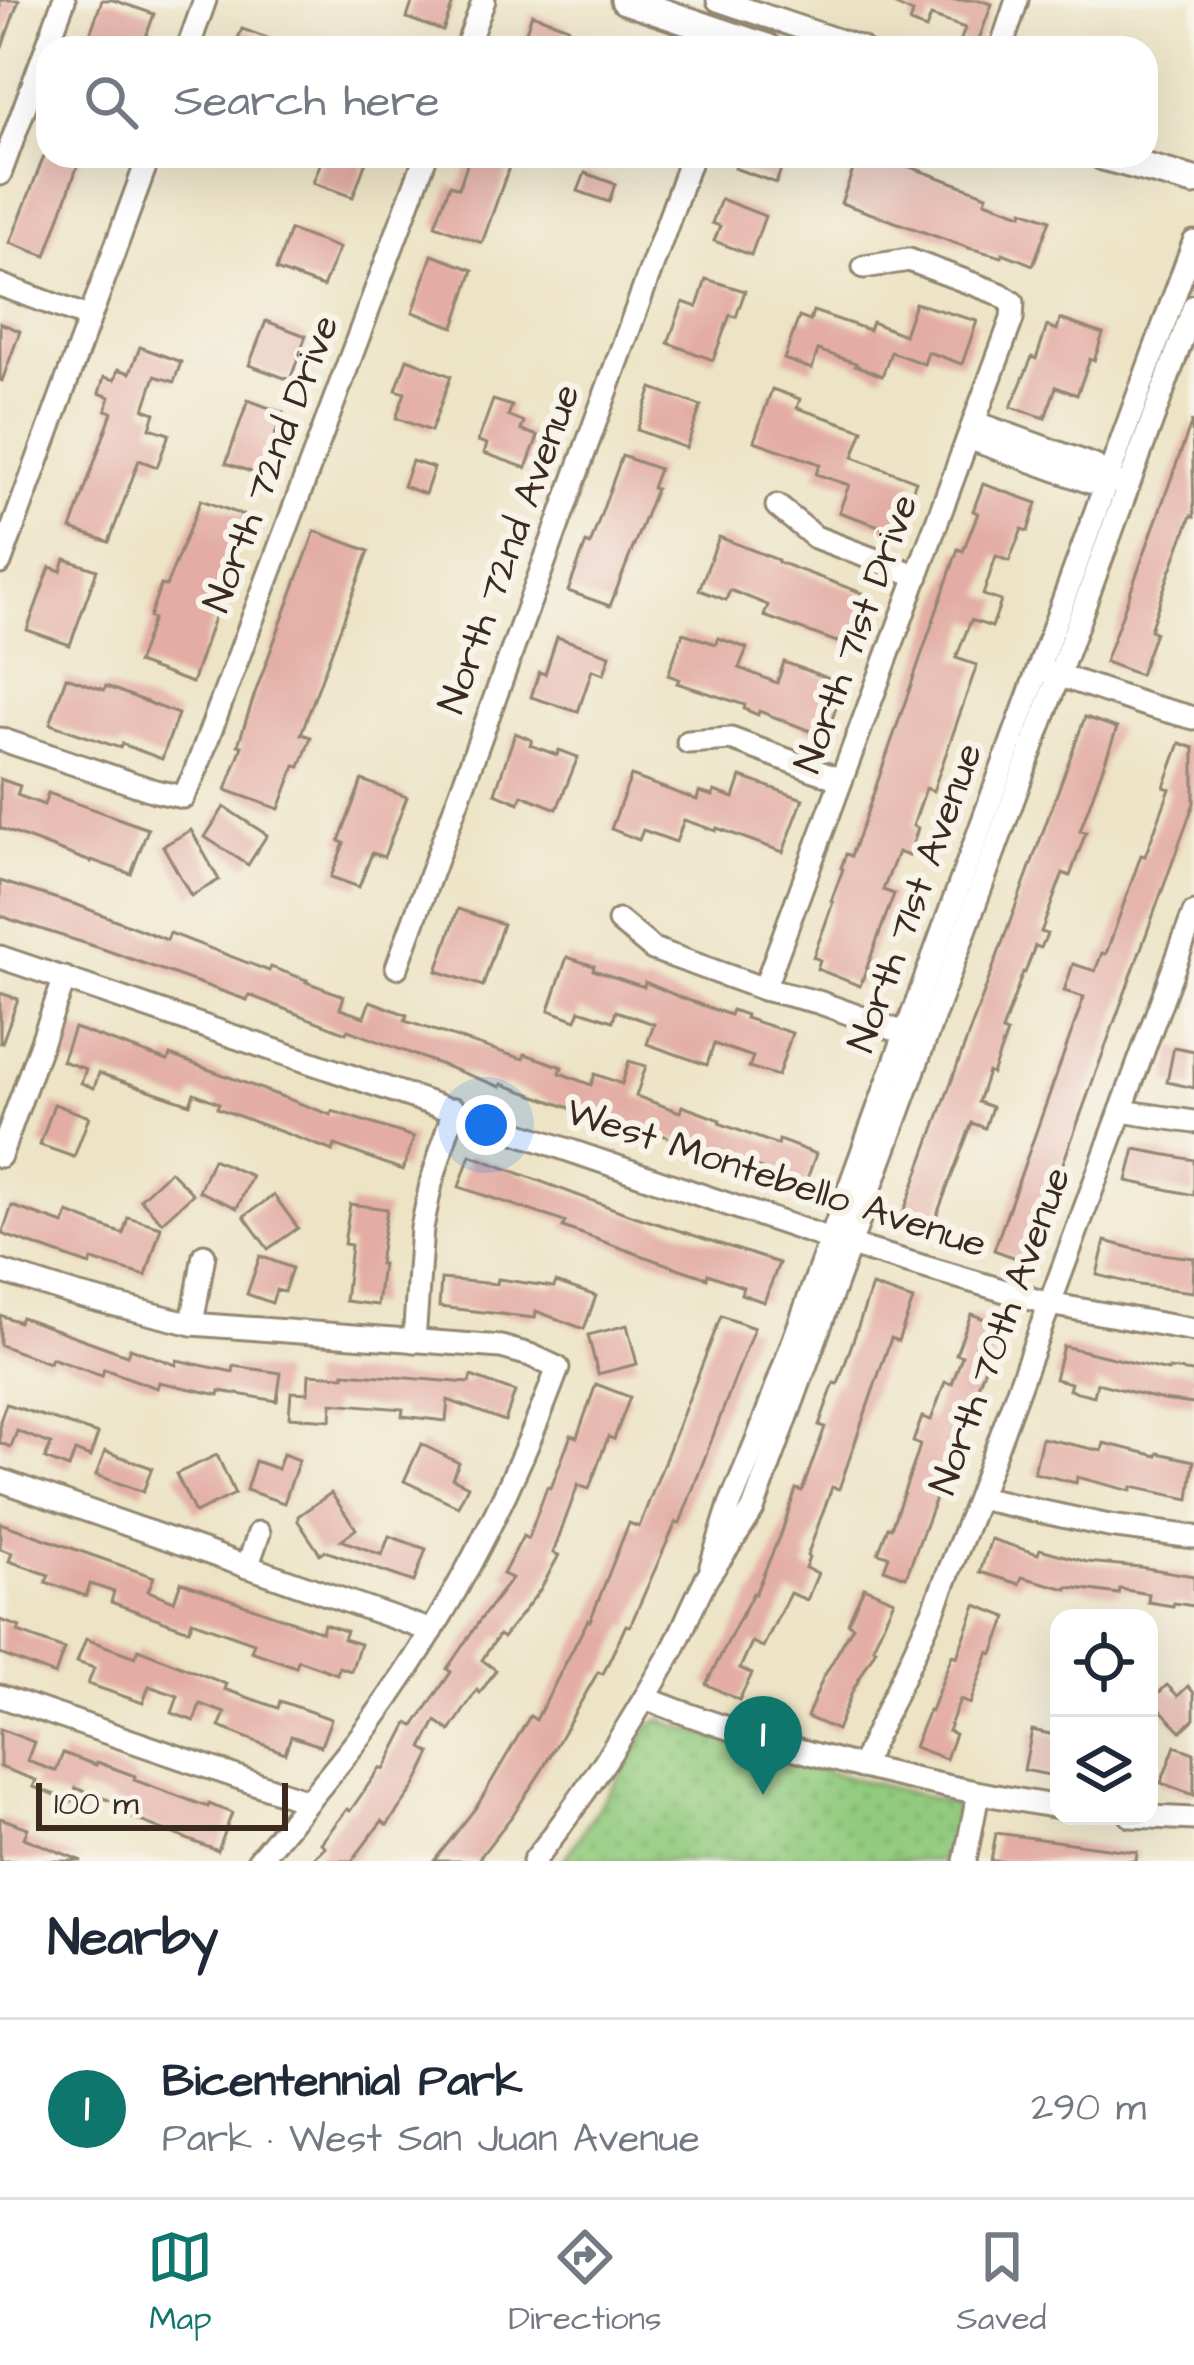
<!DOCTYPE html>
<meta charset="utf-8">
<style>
:root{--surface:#fff;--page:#f6f6f7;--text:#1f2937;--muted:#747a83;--line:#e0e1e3;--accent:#0f766e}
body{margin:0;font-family:"Architects Daughter",sans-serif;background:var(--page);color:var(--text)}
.controls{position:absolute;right:36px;bottom:36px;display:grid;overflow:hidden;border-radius:24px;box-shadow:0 12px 48px #0002}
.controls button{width:108px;height:108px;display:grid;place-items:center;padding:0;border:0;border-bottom:3px solid var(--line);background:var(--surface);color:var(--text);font:60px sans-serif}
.scale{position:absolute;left:36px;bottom:30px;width:252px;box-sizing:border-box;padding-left:12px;border:6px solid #3b2a1e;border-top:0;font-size:33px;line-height:42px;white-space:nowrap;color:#3b2a1e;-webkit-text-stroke:9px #f7f3e8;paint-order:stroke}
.you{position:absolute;left:486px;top:1125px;width:42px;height:42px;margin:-30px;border:9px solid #fff;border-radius:50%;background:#1a73e8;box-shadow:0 0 0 18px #1a73e833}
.badge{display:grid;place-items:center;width:78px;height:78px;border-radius:50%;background:var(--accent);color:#fff;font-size:39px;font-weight:700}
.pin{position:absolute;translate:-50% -99px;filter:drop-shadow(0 3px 6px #0008)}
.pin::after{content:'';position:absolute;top:63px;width:42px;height:36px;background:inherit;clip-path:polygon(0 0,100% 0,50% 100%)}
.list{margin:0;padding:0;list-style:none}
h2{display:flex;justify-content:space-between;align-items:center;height:156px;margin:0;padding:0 48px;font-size:51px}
h2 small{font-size:39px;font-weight:400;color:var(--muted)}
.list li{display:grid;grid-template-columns:78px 1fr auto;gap:36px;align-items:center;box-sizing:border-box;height:180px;padding:0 48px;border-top:3px solid var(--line)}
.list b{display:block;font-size:45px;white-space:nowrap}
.list p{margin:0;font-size:39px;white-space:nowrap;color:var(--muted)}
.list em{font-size:39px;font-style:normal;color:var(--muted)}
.icon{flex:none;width:66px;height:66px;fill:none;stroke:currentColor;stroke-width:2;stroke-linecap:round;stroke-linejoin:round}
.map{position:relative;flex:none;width:1194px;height:1861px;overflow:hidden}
.search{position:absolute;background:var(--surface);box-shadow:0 12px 48px #0002;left:36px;right:36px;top:36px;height:132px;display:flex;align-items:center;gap:30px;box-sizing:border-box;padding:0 42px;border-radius:36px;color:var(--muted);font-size:45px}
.sheet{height:336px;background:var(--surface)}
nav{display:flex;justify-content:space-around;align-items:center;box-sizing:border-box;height:168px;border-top:3px solid var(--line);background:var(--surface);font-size:33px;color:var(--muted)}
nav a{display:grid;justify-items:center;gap:6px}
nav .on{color:var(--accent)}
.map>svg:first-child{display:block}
.park{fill:url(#park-dots);stroke:#667a4e;stroke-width:3}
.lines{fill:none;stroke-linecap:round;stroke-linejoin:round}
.stream{stroke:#55bad3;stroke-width:4.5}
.building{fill:#e3ada5}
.minor-casing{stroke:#948772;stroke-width:27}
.major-casing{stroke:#948772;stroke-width:33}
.minor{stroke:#fff;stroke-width:21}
.major{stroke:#fff;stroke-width:27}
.labels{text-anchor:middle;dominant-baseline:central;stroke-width:12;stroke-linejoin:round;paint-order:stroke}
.street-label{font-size:39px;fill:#3b2a1e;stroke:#f7f3e8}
</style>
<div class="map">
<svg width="1194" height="1861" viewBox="0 0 1194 1861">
<defs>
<pattern id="park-dots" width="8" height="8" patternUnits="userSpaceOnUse" patternTransform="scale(3)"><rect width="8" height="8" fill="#92cb7e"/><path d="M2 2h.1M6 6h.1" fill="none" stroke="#7fae6c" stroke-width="1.8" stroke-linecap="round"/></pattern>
</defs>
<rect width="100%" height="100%" fill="#f7f3e8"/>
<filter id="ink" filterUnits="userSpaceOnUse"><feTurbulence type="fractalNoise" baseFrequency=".00833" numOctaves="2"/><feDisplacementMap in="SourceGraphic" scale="24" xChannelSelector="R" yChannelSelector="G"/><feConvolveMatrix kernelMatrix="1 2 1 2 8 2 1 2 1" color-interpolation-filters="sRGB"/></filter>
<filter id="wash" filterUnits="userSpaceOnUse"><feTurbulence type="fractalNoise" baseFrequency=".004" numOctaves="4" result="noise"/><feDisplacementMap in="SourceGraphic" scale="48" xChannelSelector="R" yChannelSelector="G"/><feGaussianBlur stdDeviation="2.7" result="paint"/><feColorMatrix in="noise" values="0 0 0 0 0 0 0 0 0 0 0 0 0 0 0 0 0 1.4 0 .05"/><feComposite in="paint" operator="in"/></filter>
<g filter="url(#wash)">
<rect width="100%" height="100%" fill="#ede4c6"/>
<path class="park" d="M660,1720L815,1769L950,1802L958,1812L950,1861H563L636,1752L648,1727Z"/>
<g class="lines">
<path class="stream" d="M600,46L607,48"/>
</g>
<g id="blocks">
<g class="building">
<path d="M0,0H19L2,47H0Z"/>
<path d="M102,0H113L154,14L142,48H85Z"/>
<path d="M413,0H454L443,31L407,18Z"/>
<path d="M884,0H979L992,4L976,47L960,42L965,28L931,16L926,29L910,23L913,13Z"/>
<path d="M532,14L568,27L560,48H520Z"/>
<path d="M242,29L290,46V48H234Z"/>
<path d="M44,156H81L46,256L10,243Z"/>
<path d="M323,156H368L353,197L313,183Z"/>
<path d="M470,156H513L482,243L435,225L450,185L459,188Z"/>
<path d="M739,156H786L776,183L734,168Z"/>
<path d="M858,156H877L894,161L987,195L985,201L1022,214L1023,210L1050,220L1033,265L1003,253L1002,257L969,248L841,203Z"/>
<path d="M585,173L615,184L609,202L578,191Z"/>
<path d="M721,199L765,216L751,255L714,241L720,226L712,223Z"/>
<path d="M290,230L339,248L323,287L276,270Z"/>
<path d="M432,255L473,270L454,327L413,312Z"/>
<path d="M706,279L745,291L736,317L730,315L713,360L668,343L683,302L697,307Z"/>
<path d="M915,303L977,321L962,364L928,352L924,364L891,352L882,376L855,365L856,363L818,350L812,369L784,359L799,317L810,321L813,311L869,330L872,322L904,335Z"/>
<path d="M1060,319L1103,334L1094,361L1090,359L1077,395L1056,387L1045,418L1011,407L1032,357L1036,359L1047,326L1057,330Z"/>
<path d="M266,321L306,336L290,380L249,365Z"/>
<path d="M0,323L20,331L2,381L0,380Z"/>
<path d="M140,347L181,362L174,382L155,376L144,409L155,413L150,428L169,434L157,467L139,460L109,542L71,529L112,412L106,410L110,397L99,393L104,377L115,380L118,369L130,373Z"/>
<path d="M407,359L451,376L431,431L396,418L405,393L396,390Z"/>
<path d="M652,388L701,406L686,448L637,430Z"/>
<path d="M772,389L800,399L797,408L863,430L853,457L916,481L896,532L839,512L849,485L816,474L820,464L754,441Z"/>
<path d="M248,400L283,413L260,475L226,463Z"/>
<path d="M493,400L512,406L508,416L524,422L521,430L538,436L526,468L484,453L487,444L478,441Z"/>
<path d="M1192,421L1194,517L1191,516L1166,583L1150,630L1155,632L1140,675L1105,662Z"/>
<path d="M622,456L659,469L652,488L656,489L610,606L568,591L586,543L590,545Z"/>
<path d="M412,461L434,468L425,494L403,486Z"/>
<path d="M983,484L1037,503L1028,531L1022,529L1009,561L996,556L983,595L1001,601L992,627L971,620L956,658L977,665L933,791L926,788L913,826L918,828L909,856L898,852L883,890L894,894L860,986L817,969L820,960L813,957L825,925L833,902L831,901L843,869L841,868L846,854L851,856L864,821L958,549L963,551L978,513L973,511Z"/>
<path d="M201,500L248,517L192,683L137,663L153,619L149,617L161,585L166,586Z"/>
<path d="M315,531L369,551L301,734L311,737L300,767L295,766L279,809L226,790L242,746L238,745L255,693Z"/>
<path d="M719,537L778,560V562L865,594L863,601L873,605L857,649L764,616L768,605L730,590L726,600L699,590Z"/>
<path d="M65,559L97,570L70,645L27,630L50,567L61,571Z"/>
<path d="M683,633L716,644L718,638L747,648L739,668L777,683L784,662L844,684L826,737L759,711L758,715L744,709L745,705L677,683L679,679L668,675Z"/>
<path d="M557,637L610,655L604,674L592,670L578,712L531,697L539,672L545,674Z"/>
<path d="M66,677L104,690L106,686L178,714L162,759L122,744L120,748L50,724Z"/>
<path d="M1085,717L1117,728L1080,831L1086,832L1070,876L1063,873L1041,932L1047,934L1041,948L1035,946L1025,973L1023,972L1002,1031L1007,1033L992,1074L988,1072L978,1102L992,1107L985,1128L972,1123L931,1230L901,1219Z"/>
<path d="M515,733L532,740L530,745L557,755L559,750L578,757L557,809L522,795L519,803L495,793Z"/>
<path d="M1180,743L1194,748V803L1027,1262L994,1250L1084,997L1064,991L1073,964L1095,971L1102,953L1106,954L1141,855L1145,856L1170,789L1164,787Z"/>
<path d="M631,776L697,800L699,792L713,796L714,791L734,798L741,777L803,799L783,852L717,828L716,831L684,820L676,842L643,830L639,840L611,829Z"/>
<path d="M0,779L20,786L17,795L44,805L48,793L148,829L131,874L92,860L91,862L0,828Z"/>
<path d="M362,780L407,797L384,857L372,853L359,887L331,877L344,843L339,841Z"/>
<path d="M224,807L267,835L248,865L205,837Z"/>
<path d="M191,830L219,880L191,896L163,846Z"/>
<path d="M0,881L80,906L167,940L170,933L269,971L271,967L307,980L306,982L344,996L340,1009L364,1017L370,1001L407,1015L405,1021L523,1059L525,1054L562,1067L560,1073L591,1085L595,1074L622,1084L629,1061L646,1066L636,1096L680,1112L682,1106L720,1120L719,1123L778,1145L779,1140L816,1154L805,1185L758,1168L757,1172L657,1133L655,1138L502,1084L501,1087L348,1030L346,1033L249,995L247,1000L100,948L12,920L0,915Z"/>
<path d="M458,909L503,924L483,986L437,971Z"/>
<path d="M567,957L594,966L593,970L644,987L645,982L682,998L730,1015L732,1010L746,1015L745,1018L792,1033L778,1076L749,1067L753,1057L714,1044L707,1065L647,1044L654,1024L616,1011L613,1021L580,1010L576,1020L549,1010Z"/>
<path d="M0,993L18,999L2,1043H0Z"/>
<path d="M74,1028L168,1061L170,1055L331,1115L332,1111L414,1137L403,1170L335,1145L333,1151L320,1146L217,1108L219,1103L194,1093L190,1104L99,1073L94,1088L81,1083L86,1069L62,1061Z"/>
<path d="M1174,1047L1194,1051V1088L1167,1082Z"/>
<path d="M54,1104L89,1117L74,1157L40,1145Z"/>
<path d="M1135,1149L1194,1160V1195L1127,1181Z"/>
<path d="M470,1155L628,1214L779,1263L764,1302L741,1294L743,1287L708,1274L707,1278L654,1260L563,1227L565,1222L459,1187Z"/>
<path d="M213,1159L252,1176L237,1208L199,1191Z"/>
<path d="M170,1171L193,1194L162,1222L140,1199Z"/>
<path d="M274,1195L298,1228L268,1249L244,1216Z"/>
<path d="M350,1204L387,1209L379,1264H382L377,1305L345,1301L351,1245L344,1244Z"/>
<path d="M12,1206L64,1224L68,1213L123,1234L128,1217L161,1227L146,1276L92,1260L90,1265L2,1234Z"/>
<path d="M1105,1241L1146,1252L1194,1258L1193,1292L1139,1285L1097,1275Z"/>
<path d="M260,1256L292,1268L284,1292L276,1290L272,1303L247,1294Z"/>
<path d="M441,1279L497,1284L498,1279L554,1287L556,1282L596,1296L584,1329L536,1311L535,1318L439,1307Z"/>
<path d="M872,1286L913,1300L898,1341L891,1338L839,1489L832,1487L807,1556L809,1557L805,1568L818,1573L807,1600L790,1593L763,1647L752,1642L740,1668L752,1674L739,1700L706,1684L753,1593L755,1594L783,1528L796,1489L802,1491L825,1427L819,1425L834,1383L838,1384Z"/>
<path d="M971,1314L1004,1326L989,1366L986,1365L906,1577L884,1569L889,1556L878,1553L888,1527L891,1528L916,1458L920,1445L913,1442L922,1417L931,1420L945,1382L952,1384L962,1356L956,1354Z"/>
<path d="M0,1315L19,1322L21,1317L127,1355L130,1348L176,1365L177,1360L233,1372L234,1366L281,1373L277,1401L220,1391L219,1395L159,1382L157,1388L104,1369L102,1376L51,1358L49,1363L0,1345Z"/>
<path d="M721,1316L754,1328L680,1523L676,1522L630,1626L626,1625L603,1674L598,1672L542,1770L512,1816L477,1861H434L477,1806L530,1716L536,1720L588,1620L590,1621L629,1523L639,1527Z"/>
<path d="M627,1325L637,1364L598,1374L588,1335Z"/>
<path d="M1063,1346L1168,1371L1169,1369L1194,1372V1404L1163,1400L1097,1383L1094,1396L1069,1390L1071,1383L1055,1379Z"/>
<path d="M344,1373L469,1383L471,1376L515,1392L505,1421L448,1400L446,1421L402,1416L403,1409L332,1403L331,1420L289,1417L291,1392L308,1393L309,1374L344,1376Z"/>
<path d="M596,1384L630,1397L614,1439L608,1437L589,1489L578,1485L553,1553L559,1555L540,1590L503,1638L499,1635L482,1660L496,1670L480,1693L477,1690L450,1731L436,1721L422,1748L431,1753L415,1786L387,1825L382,1821L352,1861H310L325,1847L321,1843L347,1809L350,1811L380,1768L384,1770L408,1723L414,1726L451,1672L447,1669L480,1620L512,1578L503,1574L523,1536L528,1539L547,1487L551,1488L571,1435L577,1437Z"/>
<path d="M6,1404L98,1434L90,1457L75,1451L69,1468L45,1459L51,1444L17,1431L11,1447L0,1443V1421Z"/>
<path d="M1042,1438L1102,1451L1104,1443L1157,1456L1158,1453L1194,1461L1189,1499L1132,1487L1131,1491L1077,1477L1076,1483L1034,1473Z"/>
<path d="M421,1444L459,1463L452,1478L468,1486L458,1506L404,1481Z"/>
<path d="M105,1451L152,1468L143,1492L96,1475Z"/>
<path d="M283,1454L299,1460L284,1503L246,1490L255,1461L278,1469Z"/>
<path d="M217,1455L235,1494L195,1513L176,1474Z"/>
<path d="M331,1493L356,1529L341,1540L382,1555L389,1536L426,1549L414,1582L325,1551L320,1554L298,1521V1516Z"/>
<path d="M0,1523L154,1577L148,1591L174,1601L181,1582L322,1632L324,1624L346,1631L343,1639L360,1644L351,1671L339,1667L337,1674L298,1660L296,1667L251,1651L254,1643L192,1621L189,1630L111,1602L114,1592L90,1584L86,1596L46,1582L49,1575L9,1561L12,1553L0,1549Z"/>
<path d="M991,1539L1038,1554L1040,1549L1087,1562L1140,1567L1194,1576V1606L1174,1603L1173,1606L1148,1602L1149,1594L1120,1589L1119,1594L1068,1587L1067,1589L1022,1577L1019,1584L980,1572Z"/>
<path d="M864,1587L894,1600L873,1647L876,1649L853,1690L837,1730L807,1717L823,1678L853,1626L848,1623Z"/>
<path d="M976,1605L1007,1617L993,1654L989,1652L970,1704L960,1700L948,1731L955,1734L946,1759L914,1747L929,1710L931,1711L952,1655L957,1657Z"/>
<path d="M0,1620L20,1627L18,1632L64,1649L55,1675L0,1654Z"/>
<path d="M86,1639L135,1657L138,1649L226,1684L224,1689L278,1708L280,1701L331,1719L321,1746L291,1736L285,1753L219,1727L225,1713L200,1704L194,1721L172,1713L178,1696L149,1686L143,1703L88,1684L94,1668L77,1662Z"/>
<path d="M1167,1685L1178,1696L1188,1686L1194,1693V1719L1181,1731L1151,1700Z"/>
<path d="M0,1729L34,1742L27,1761L56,1771L63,1753L96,1765L97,1762L135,1776L134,1780L208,1807L209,1804L232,1813L218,1851L127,1816L130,1808L76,1788L72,1801L33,1787L36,1780L0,1767Z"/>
<path d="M1032,1730L1059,1736V1777L1024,1770Z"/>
<path d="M1175,1746L1194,1753V1795L1161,1783Z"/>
<path d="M0,1818L28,1828L24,1838L82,1861H0Z"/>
<path d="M996,1833L1137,1852L1136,1861H991Z"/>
</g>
</g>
</g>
<g filter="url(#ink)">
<use href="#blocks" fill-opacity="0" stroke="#948772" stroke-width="3"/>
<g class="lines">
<g class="minor-casing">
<g id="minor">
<path d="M718,0L861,48"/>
<path d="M188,48L205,0"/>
<path d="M466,48L484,0"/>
<path d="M1001,48L1017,0"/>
<path d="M0,174L64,0"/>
<path d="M0,285L88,317"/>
<path d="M974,422L1095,466L1107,479L1116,482"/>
<path d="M968,438L1090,482L1107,479"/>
<path d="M777,506L815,537L918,576"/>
<path d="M0,563L149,156"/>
<path d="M1046,671L1146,705L1194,718"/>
<path d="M0,739L155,791L183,797L194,775L426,156"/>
<path d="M688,742L731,739L841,780"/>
<path d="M619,921L653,949L764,989L818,1002L918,1038"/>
<path d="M0,957L830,1239L1049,1304L1194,1330"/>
<path d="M397,967L692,156"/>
<path d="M764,989L1012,319L1013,303L1000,294L909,260L864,267"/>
<path d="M1121,1111L1194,1122"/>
<path d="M0,1156L65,978"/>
<path d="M0,1271L76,1295L192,1324L501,1347L530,1355L558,1368C511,1494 448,1617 369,1725C334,1772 295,1816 258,1861"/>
<path d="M192,1324L204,1255"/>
<path d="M414,1341L422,1228L431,1184L454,1109"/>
<path d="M0,1480L432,1631"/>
<path d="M978,1498L1109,1526L1194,1537"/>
<path d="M711,1566L730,1505L759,1435L1194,242"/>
<path d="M247,1567L259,1533"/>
<path d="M0,1696L307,1801"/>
<path d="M645,1698C778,1751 918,1784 1059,1807"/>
<path d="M861,1767L934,1609L978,1498L1194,913"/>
<path d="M1131,1816L1194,1819"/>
<path d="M534,1861C585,1795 630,1726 671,1653C684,1629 693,1602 707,1578C722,1555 739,1533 753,1509L1194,306"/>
<path d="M965,1861L978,1794"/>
</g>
</g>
<g class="major-casing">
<g id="major">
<path d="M625,0L767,48"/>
<path d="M1103,156L1194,181"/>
</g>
</g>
<use href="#minor" class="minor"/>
<use href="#major" class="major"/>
</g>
</g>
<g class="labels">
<g class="street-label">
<text transform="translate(272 464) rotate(-69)">North 72nd Drive</text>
<text transform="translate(510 549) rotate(-70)">North 72nd Avenue</text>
<text transform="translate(857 634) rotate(-70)">North 71st Drive</text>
<text transform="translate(916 898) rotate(-70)">North 71st Avenue</text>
<text transform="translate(776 1179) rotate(18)">West Montebello Avenue</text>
<text transform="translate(1001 1331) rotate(-70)">North 70th Avenue</text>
</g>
</g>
</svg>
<div class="controls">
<button><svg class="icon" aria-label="locate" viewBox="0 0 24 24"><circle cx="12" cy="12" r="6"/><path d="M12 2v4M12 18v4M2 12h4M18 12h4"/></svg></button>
<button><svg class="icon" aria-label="layers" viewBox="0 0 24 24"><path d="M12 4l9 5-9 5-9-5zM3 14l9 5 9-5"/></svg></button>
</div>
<div class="scale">100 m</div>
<div class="you"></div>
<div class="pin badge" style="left:763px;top:1795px">1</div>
<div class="search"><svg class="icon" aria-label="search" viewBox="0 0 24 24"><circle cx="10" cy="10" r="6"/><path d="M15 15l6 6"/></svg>Search here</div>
</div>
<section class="sheet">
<h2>Nearby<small></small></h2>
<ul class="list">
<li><span class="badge">1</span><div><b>Bicentennial Park</b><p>Park · West San Juan Avenue</p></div><em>290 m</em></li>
</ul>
</section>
<nav>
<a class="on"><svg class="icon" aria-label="map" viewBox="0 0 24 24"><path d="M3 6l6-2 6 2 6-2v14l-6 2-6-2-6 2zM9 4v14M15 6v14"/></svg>Map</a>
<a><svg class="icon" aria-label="directions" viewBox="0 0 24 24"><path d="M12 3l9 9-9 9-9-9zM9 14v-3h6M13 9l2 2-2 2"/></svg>Directions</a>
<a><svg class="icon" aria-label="saved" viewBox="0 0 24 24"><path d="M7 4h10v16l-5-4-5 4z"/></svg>Saved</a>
</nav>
